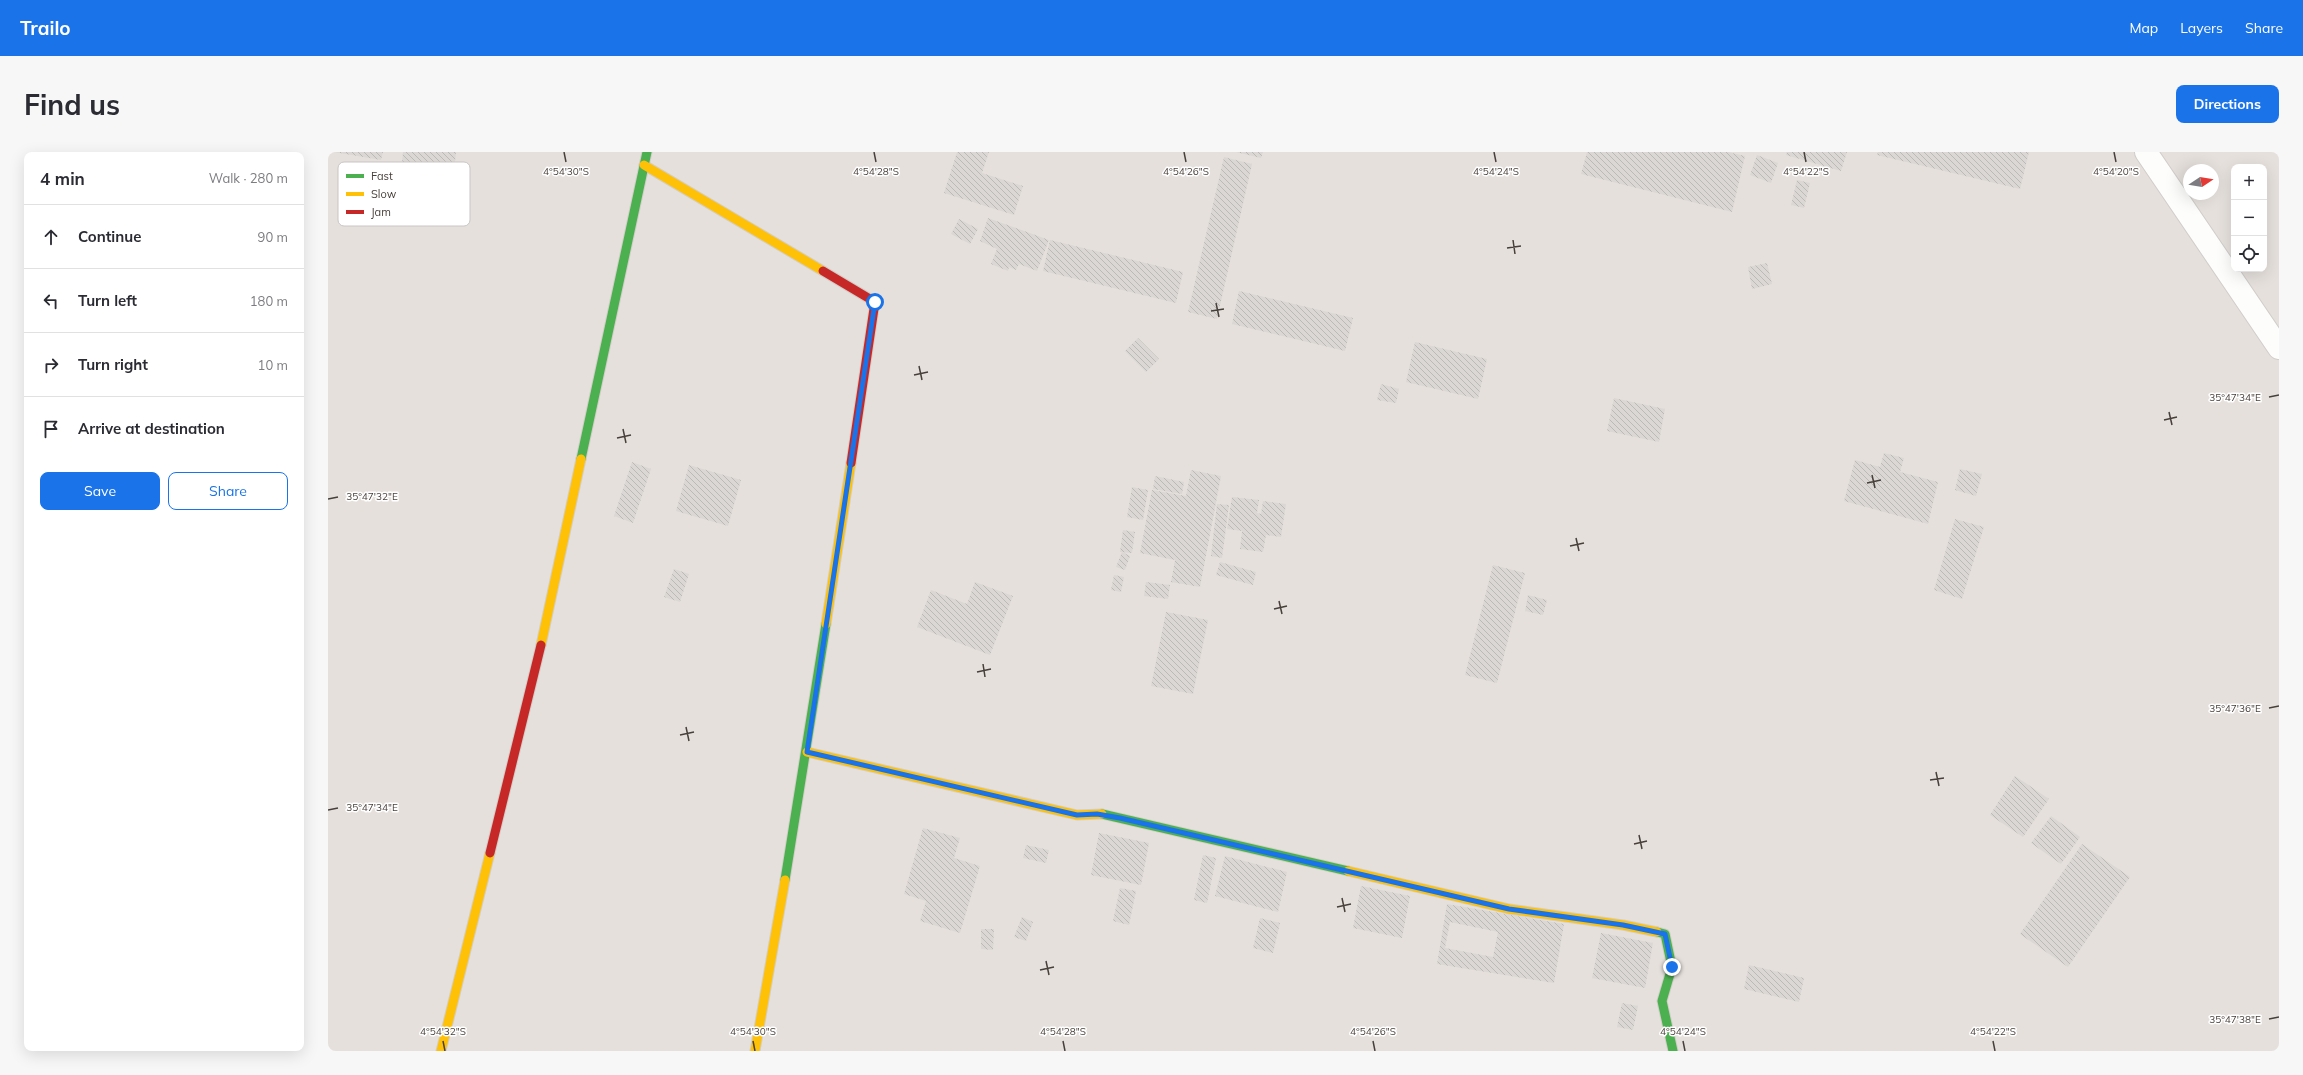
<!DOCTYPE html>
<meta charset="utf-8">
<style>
:root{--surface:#fff;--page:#f7f7f7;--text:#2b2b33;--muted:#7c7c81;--line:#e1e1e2;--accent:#1a73e8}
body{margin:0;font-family:Mulish,sans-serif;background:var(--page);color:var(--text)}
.controls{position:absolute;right:12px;top:12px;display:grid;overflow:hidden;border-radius:8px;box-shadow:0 4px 16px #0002}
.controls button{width:36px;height:36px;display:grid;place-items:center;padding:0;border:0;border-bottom:1px solid var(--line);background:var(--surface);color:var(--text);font:20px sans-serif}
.compass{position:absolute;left:1855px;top:12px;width:36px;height:36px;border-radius:50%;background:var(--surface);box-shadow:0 4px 16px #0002;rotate:78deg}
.stop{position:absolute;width:12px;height:12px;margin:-9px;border:3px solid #1a73e8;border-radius:50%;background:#fff}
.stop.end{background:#1a73e8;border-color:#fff;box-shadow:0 1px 4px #0008}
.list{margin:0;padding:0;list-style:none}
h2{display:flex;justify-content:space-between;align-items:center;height:52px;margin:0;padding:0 16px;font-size:17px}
h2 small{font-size:13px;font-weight:400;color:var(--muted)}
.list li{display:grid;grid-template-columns:26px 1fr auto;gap:12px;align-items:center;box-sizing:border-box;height:64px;padding:0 16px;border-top:1px solid var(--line)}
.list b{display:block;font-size:15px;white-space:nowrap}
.list em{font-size:13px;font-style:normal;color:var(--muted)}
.actions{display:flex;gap:8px;padding:12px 16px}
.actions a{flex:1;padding:9px 0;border:1px solid var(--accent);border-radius:8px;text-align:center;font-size:14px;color:var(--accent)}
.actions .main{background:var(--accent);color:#fff}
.icon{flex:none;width:22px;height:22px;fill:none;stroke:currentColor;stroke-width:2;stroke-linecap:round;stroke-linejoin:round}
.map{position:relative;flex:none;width:1951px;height:899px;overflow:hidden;border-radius:8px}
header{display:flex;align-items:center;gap:24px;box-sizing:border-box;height:56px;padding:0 20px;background:var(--accent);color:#fff}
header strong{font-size:19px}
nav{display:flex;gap:22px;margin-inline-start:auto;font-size:14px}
.intro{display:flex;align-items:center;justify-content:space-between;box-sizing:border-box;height:96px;padding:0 24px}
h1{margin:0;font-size:28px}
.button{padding:10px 18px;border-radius:8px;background:var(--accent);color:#fff;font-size:14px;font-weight:700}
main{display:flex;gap:24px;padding:0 24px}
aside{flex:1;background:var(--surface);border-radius:8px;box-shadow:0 4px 16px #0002}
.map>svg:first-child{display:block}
.residential{fill:#e5e0dc;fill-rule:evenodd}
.building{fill:url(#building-back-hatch);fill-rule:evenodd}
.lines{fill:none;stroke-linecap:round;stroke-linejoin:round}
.street-casing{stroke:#d0cdcb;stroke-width:24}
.fast-casing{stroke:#d3cec8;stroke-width:11}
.slow-casing{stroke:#d3cec8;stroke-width:11}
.jam-casing{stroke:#d3cec8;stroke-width:11}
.street{stroke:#fdfdfc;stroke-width:22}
.fast{stroke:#4caf50;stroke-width:9}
.slow{stroke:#ffc107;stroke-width:9}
.jam{stroke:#c62828;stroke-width:9}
.route{stroke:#1a73e8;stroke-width:5}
.ticks{fill:none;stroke:#473f3a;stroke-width:1.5}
.key{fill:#fff;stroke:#c8c5c4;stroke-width:1}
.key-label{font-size:11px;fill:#473f3a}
.ticks-label{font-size:10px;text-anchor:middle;fill:#473f3a;stroke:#fff;stroke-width:3;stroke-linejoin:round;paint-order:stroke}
</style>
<header>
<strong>Trailo</strong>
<nav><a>Map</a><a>Layers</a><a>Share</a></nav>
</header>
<div class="intro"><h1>Find us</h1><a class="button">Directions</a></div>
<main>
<aside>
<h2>4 min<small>Walk · 280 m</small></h2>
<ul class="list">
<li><svg class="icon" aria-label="ahead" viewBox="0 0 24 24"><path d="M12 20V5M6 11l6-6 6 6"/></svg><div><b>Continue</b></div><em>90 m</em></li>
<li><svg class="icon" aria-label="left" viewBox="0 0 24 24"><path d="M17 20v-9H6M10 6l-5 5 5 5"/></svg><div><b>Turn left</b></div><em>180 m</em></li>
<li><svg class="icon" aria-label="right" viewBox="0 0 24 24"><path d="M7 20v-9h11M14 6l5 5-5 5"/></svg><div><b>Turn right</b></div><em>10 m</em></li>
<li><svg class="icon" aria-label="arrive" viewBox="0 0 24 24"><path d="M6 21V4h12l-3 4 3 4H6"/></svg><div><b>Arrive at destination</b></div></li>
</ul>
<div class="actions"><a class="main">Save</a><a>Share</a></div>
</aside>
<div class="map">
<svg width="1951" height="899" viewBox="0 0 1951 899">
<defs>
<pattern id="building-back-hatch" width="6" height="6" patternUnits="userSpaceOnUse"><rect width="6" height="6" fill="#dad7d4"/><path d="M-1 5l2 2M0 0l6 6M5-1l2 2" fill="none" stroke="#bcbab7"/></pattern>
</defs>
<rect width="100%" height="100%" fill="#f2f0ed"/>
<path class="residential" d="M0,0H1951V899H0ZM1906,15H1936V117H1906ZM1861,18H1885V42H1861Z"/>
<g class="building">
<path d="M6,0H55L53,8Z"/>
<path d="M75,0H128L126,19L74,11Z"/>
<path d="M629,0H661L654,21L695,34L686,63L616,41Z"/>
<path d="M908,0H935L933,6Z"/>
<path d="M1259,0H1400L1417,4L1404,60L1253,22Z"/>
<path d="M1459,0H1519L1513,19L1458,3Z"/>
<path d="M1550,0H1701L1692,37L1549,3Z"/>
<path d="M1429,3L1450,11L1443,31L1422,23Z"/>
<path d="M896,5L924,12L889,167L860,160Z"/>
<path d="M1469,28L1482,31L1476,56L1463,53Z"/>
<path d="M660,66L721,88L709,119L691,112L688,118L681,115L680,119L663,112L669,97L652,89Z"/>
<path d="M631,67L650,77L642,92L623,82Z"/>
<path d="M722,88L855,120L848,151L715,119Z"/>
<path d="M1439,111L1444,132L1424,137L1420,115Z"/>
<path d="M911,139L1025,166L1017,199L904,172Z"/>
<path d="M810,186L831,207L818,220L797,199Z"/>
<path d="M1087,190L1159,207L1150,247L1078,230Z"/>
<path d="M1053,232L1071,237L1068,251L1049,248Z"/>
<path d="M1286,246L1337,257L1331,290L1279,279Z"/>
<path d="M1556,301L1576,306L1572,320L1610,330L1600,372L1516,349L1527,308L1552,315Z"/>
<path d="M304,310L323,317L305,371L286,364Z"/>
<path d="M361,313L413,328L400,374L348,359Z"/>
<path d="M1632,317L1654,322L1648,344L1627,338Z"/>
<path d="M863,318L893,324L872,435L843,430L847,408L812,401L824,338L858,344Z"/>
<path d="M827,324L856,330L854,342L825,337Z"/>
<path d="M804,335L820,338L815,368L799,365Z"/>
<path d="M904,345L931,348L929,361L933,362L935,349L958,352L953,385L938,383L935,400L912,397L914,379L899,377Z"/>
<path d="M889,352L901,353L894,406L883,404Z"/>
<path d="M1627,367L1656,375L1634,447L1606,438Z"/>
<path d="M795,378L807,380L804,401L792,400Z"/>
<path d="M794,400L802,404L797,418L788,415Z"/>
<path d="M892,410L928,420L925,433L888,423Z"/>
<path d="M1165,413L1197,421L1169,531L1137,523Z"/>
<path d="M346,417L361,422L352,450L336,445Z"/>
<path d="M786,423L796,425L793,440L783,438Z"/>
<path d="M647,430L685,444L662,503L589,475L603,438L639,452Z"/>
<path d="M818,430L842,433L840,447L816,444Z"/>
<path d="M1200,443L1219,448L1215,463L1197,459Z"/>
<path d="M838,460L880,468L865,542L823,534Z"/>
<path d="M1687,624L1721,647L1695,685L1662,663Z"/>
<path d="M1723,664L1752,685L1733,712L1703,691Z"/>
<path d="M595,676L632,686L626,706L652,714L632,781L592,769L598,749L576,742Z"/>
<path d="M771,681L821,691L813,733L763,723Z"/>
<path d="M1754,692L1802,725L1740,815L1692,782Z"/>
<path d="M698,693L721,698L718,711L695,706Z"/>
<path d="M875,703L888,706L879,751L866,748Z"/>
<path d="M897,704L959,720L950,760L887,744Z"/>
<path d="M1033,734L1082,744L1074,786L1025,776Z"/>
<path d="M792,736L808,739L801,773L785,769Z"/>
<path d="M1119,752L1236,772L1226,831L1109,812ZM1122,770L1170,780L1165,805L1117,796Z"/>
<path d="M694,765L705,770L698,789L686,785Z"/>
<path d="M932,766L952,771L945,801L925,796Z"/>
<path d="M653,777H666L665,798L653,797Z"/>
<path d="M1273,781L1325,791L1317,836L1264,826Z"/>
<path d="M1421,813L1476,826L1471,850L1416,837Z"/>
<path d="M1294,851L1310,854L1305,878L1289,875Z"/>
</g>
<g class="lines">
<g class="street-casing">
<path id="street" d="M1818,0L1951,196"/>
</g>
<g class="fast-casing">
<g id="fast">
<path d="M253,307L319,0"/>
<path d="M774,662L1020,719"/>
<path d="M457,728L498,472"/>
<path d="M1329,780L1337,782L1344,815L1334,849L1345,899"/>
</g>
</g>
<g class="slow-casing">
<g id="slow">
<path d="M316,13L495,119"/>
<path d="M498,472L523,311"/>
<path d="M213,493L253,307"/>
<path d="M479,600L749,663L774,662"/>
<path d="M1020,719L1181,757L1295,773L1329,780"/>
<path d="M113,899L162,701"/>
<path d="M427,899L457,728"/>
</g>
</g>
<g class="jam-casing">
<g id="jam">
<path d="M495,119L547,150L523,311"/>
<path d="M162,701L213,493"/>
</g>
</g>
<use href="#street" class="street"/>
<use href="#fast" class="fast"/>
<use href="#slow" class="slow"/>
<use href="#jam" class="jam"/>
</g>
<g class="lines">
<path class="route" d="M547,150L479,600L749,663L769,662L792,666L1181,757L1295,773L1337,782L1344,815"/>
</g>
<path class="ticks" d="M236,0L238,10M546,0L548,10M856,0L858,10M1166,0L1168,10M1476,0L1478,10M1786,0L1788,10M1185,88L1187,102M1179,96L1193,94M888,151L891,165M883,159L896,157M591,214L594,228M586,223L600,220M1941,245L1951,243M1841,260L1844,273M1836,268L1849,265M295,277L298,291M289,286L303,283M1544,323L1547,336M1539,331L1553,328M0,347L10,345M1248,386L1251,399M1242,394L1256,391M951,449L954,462M946,457L959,454M655,512L657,525M649,520L663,517M1941,556L1951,554M358,575L361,589M352,583L366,580M1608,620L1611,634M1602,628L1616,626M0,658L10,656M1311,683L1314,697M1306,692L1319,689M1014,746L1017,760M1009,755L1023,752M718,809L721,823M712,818L726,815M1941,867L1951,865M115,889L117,899M425,889L427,899M735,889L737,899M1045,889L1047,899M1355,889L1357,899M1665,889L1667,899"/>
<rect x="10" y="10" width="132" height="64" rx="6" class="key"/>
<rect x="18" y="22" width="18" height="4" fill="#4caf50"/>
<rect x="18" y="40" width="18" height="4" fill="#ffc107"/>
<rect x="18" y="58" width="18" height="4" fill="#c62828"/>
<g class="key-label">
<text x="43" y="28">Fast</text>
<text x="43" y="46">Slow</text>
<text x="43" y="64">Jam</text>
</g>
<g class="ticks-label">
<text x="238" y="23">4°54'30"S</text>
<text x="548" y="23">4°54'28"S</text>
<text x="858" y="23">4°54'26"S</text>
<text x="1168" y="23">4°54'24"S</text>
<text x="1478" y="23">4°54'22"S</text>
<text x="1788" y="23">4°54'20"S</text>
<text x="1907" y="249">35°47'34"E</text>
<text x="44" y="348">35°47'32"E</text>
<text x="1907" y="560">35°47'36"E</text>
<text x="44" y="659">35°47'34"E</text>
<text x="1907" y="871">35°47'38"E</text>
<text x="115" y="883">4°54'32"S</text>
<text x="425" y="883">4°54'30"S</text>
<text x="735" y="883">4°54'28"S</text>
<text x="1045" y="883">4°54'26"S</text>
<text x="1355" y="883">4°54'24"S</text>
<text x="1665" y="883">4°54'22"S</text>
</g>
</svg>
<div class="controls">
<button>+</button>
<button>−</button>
<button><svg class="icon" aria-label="locate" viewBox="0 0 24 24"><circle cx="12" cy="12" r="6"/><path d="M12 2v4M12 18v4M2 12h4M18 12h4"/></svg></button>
</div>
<svg class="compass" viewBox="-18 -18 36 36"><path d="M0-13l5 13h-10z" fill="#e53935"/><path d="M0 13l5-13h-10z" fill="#7c7c81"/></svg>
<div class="stop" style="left:547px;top:150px"></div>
<div class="stop end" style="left:1344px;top:815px"></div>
</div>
</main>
